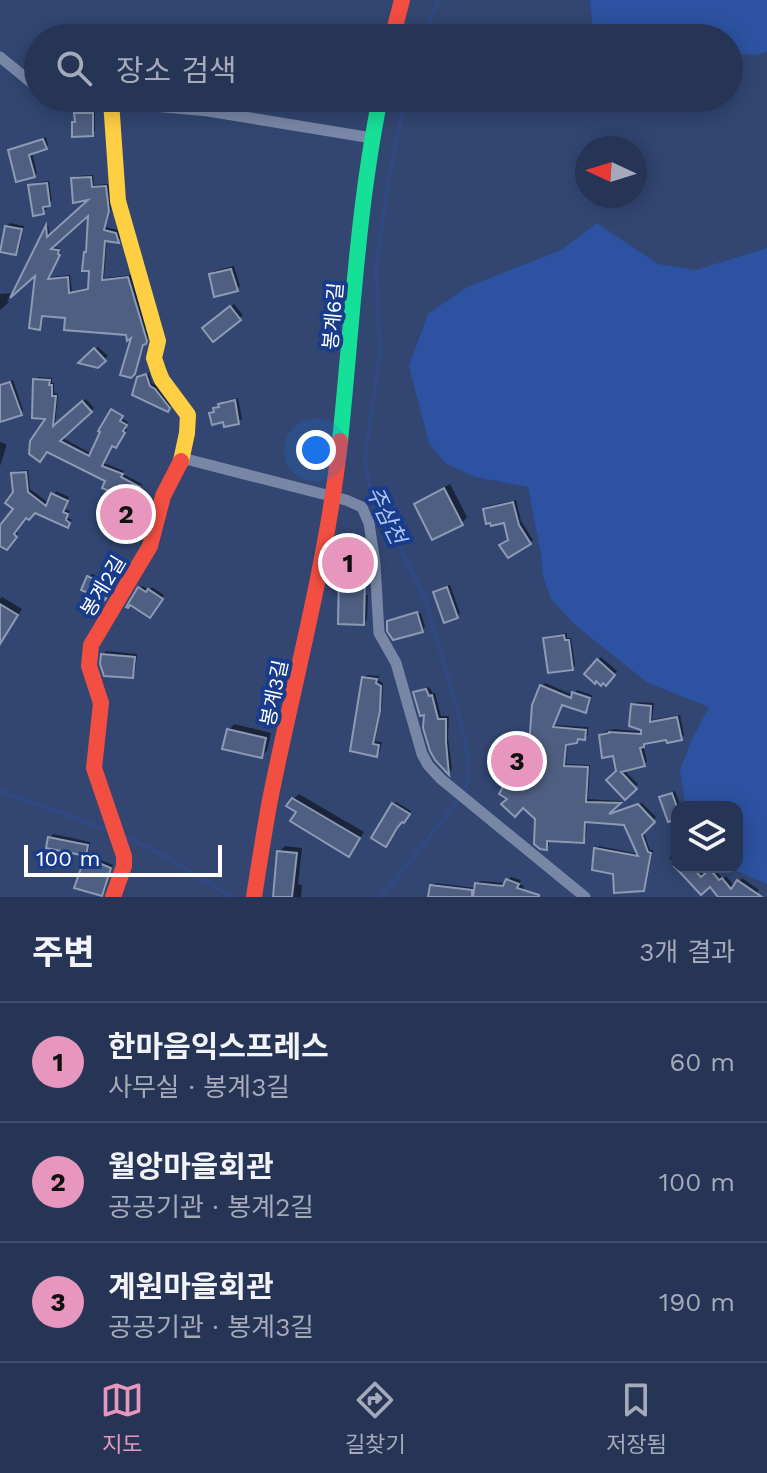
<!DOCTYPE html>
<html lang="ko">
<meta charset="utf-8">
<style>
:root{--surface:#263455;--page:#323f5f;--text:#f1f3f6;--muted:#a4aab9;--line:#424f6c;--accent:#e797bd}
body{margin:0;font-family:"Work Sans","Noto Sans KR",sans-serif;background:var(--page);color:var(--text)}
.controls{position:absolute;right:24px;bottom:24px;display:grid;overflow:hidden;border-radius:16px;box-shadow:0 4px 20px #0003}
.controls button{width:72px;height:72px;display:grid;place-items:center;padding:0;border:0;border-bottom:2px solid var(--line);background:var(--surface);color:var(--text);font:40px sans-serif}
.compass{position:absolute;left:575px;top:136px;width:72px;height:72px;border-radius:50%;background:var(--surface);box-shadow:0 4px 20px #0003;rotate:274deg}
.scale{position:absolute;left:24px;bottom:20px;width:198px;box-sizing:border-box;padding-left:8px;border:4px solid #fff;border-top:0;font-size:22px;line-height:28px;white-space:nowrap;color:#fff;-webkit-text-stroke:6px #183c8b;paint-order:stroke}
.you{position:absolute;left:316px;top:450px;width:28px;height:28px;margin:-20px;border:6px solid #fff;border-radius:50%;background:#1a73e8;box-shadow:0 0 0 12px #1a73e833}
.badge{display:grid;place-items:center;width:52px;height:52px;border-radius:50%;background:var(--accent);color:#111;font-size:26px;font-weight:700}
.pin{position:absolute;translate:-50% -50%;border:4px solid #fff;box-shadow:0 2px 8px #0006}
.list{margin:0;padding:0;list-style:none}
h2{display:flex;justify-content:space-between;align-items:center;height:104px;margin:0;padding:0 32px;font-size:34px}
h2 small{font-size:26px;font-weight:400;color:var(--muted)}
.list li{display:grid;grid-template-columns:52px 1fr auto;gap:24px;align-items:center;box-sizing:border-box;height:120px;padding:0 32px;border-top:2px solid var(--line)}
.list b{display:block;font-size:30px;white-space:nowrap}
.list p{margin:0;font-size:26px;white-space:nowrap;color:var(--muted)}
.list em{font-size:26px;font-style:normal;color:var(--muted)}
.icon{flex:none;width:44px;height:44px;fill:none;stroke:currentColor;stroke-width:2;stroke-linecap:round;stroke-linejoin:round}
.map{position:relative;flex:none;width:767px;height:897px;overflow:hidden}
.search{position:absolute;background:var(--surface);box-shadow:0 4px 20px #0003;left:24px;right:24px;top:24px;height:88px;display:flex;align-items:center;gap:20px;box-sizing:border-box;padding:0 28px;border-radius:44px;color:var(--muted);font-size:30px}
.sheet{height:464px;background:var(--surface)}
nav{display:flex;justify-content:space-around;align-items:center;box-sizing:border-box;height:112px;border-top:2px solid var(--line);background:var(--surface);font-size:22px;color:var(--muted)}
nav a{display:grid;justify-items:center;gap:4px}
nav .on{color:var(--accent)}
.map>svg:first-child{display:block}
.green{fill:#2c52a1}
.shadow{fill:#0007;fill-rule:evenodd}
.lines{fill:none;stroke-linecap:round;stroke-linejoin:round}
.stream{stroke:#304983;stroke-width:4}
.building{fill:#4f5f82;stroke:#8d9ab4;stroke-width:2;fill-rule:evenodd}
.street{stroke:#7987a6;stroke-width:11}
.fast{stroke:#16e098;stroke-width:16}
.slow{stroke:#ffcf43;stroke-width:16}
.jam{stroke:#f24e42;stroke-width:16}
.labels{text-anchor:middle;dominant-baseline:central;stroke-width:8;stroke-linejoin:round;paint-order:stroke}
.street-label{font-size:20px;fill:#fff;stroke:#183c8b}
.water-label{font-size:22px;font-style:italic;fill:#aec6f5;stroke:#183c8b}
</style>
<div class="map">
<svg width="767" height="897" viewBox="0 0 767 897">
<rect width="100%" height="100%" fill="#324671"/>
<g class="green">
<path d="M590,0H767V52L755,55L729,53V38H597L593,31Z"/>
<path d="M597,223L658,264L696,270L767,248V884L728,867H737V807H686L680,770L691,741L709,707L648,683L574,624L551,599L543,577L541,554L528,487L475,477L445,463L429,443L409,366L428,314L467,287L561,250Z"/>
</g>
<g class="shadow">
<path d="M80,111H95V131L92,134L74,123L77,120L76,114Z"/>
<path d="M46,137L48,145L46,148L32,152L37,173L34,176L10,150L13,148Z"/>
<path d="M93,175L94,185L108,184L112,206L106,227L118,230L121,238L118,241L107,239L104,278L131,275L149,337L145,343L137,369L130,376L134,331L128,333L67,316L44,314L42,324L39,328L38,271L15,292L47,226L48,225L50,236L93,198L73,179L76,176ZM91,211L90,287L72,291L70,275L49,277L61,252L59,250L60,248L51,247Z"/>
<path d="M49,181L52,201L46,205L47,209L43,212L30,186L34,183Z"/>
<path d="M10,223L24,226L19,250L15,253L6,227Z"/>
<path d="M234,266L240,286L237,289L211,274L214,271Z"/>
<path d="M14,293L7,300L9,302L0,310V294Z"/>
<path d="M234,304L243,315L213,339L208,325Z"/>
<path d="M98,347L108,356L97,366L82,362Z"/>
<path d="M149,373L152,383L158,386L172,404L168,410L139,378L142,375Z"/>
<path d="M38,377L52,378V383H54V393L58,394L55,427L86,399L94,408L61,437L92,454L112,412L128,422L125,428L127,429L119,443L113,444L104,463L124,471L123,474L142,484L136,500L143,503L135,525L132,528L124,495L107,480L47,450L48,417L35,380Z"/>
<path d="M13,380L23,410L20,413L0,420V385Z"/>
<path d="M238,398L242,419L238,422L224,420L211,414L224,401Z"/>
<path d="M0,442L6,444V447L0,466Z"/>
<path d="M28,470L30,489L49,503L56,491L69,497L64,509L70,511L67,517L72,520L67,525L35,511L26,516L15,530L18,533L9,544L0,545V528L17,508L13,474L16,471Z"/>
<path d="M450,484L467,517L462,523L416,504L422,499Z"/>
<path d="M516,500L521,521L533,540L529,543L510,539L506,520L485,510L488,506Z"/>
<path d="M340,550L365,551L364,574H367L366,595H368L367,620L364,623L337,553Z"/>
<path d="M92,574L114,583L108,594L89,577Z"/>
<path d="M450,585L460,613L457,617L435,592L439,589Z"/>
<path d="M142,586L149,590L152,587L164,595L152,613L140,589Z"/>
<path d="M2,597L22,609L0,645V599Z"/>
<path d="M421,613L425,627L422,630L390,622Z"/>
<path d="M567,633V638H571L575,665L572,668L545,639L548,636Z"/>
<path d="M106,651L137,654L135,673L132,676L103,654Z"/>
<path d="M601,657L617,671L606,683L586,674Z"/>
<path d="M367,675L379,676L378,680L383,683L382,707L375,741L382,742L380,751L376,755L353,750L364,678Z"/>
<path d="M545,683L573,695L577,690L592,695L589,708L586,711L563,703L555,725L588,727V735L585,738H580L576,741L568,742L566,764L590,765L588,799L621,801L606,815L642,803L656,817L643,830L650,850H653L646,886L643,889L615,872L596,849L599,846L639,854L625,824L587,820L586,838L583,841L549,839V844L546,848L537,818L523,806L510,798L509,747L512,744H531L542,686Z"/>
<path d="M429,687L433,693H435L441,716H449L448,738L452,769L449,772L437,759L426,713L415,693L419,690Z"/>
<path d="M636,702L654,703L652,720L680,715L684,735L681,738L668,737L647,742L643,745L647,761L644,765L624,770L638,784L625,797L615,754L601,735L604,732L614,729L646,732L633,705Z"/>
<path d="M234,724L271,733L267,751L261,756L229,730Z"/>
<path d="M675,791L681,807H677V817L661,798L665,794Z"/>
<path d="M299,794L364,832L349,855L299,812L293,799Z"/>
<path d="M396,802L411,811L407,818L393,804Z"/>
<path d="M53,834L90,842L89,850L86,854L50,838Z"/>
<path d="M285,846L302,848L298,884L302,885L301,897H275L279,852Z"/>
<path d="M677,850V866L669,858Z"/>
<path d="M89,855L113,865L105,891L102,894L86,858Z"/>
<path d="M678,867H698L705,875L714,868L723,879L726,876L735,887L742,878L759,890L753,897H721L710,884Z"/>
<path d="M511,877L521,880L519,884L524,886L521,895L524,897H430L432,886L435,883L476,888L480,881L506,883Z"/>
</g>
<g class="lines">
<g class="stream">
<path d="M422,38L439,0"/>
<path d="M0,791L111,831"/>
<path d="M123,835L161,854L232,897"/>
<path d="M381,897L455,805L463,793L468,781L469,772L466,744L457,708L424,595L369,485L365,458L380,354L376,269L388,183L405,98"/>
</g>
</g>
<g class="building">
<path d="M74,113H93V136L72,137V122H75Z"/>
<path d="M43,139L47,149L29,155L35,177L16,182L8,150Z"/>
<path d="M91,177L92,187L106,186L109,211L104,230L116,233L119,243L105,241L102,280L128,277L147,341L146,344L143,345L135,374L131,378L120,375L131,338L127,341L126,335L64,330L65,318L42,316L40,330L29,328L35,276L10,298L46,225L47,237L88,200L73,203L71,178ZM88,216L86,252H84L82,271H89L88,289L69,293L68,277L48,279L60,255L58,254L59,250L51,249Z"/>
<path d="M47,183L50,206L43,207L44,214L33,216L28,185Z"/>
<path d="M5,226L22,229L16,255L0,252Z"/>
<path d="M231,269L238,291L214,297L209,274Z"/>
<path d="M230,306L241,320L213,342L202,328Z"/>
<path d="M94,348L106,361L98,368L78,363Z"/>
<path d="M146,374L150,386L155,389L170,408L168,412L132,395L137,377Z"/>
<path d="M33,379L50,380L49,385H52V396H56L53,426L82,401L92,412L60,441L89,456L100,432L98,431L111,409L123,416L120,421L127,425L123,431L125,433L116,448L112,446L102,466L123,474L121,477L140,487L134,503L142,506L132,531L111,522L121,496L102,488L105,481L47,452L40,462L29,454L30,441L45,419L32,418Z"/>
<path d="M10,382L22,415L0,422V385Z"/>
<path d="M235,400L239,424L224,427L223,422L212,425L209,413L214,412L213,408L219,407L218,404Z"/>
<path d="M26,472L28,492L46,506L51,493L68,501L63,512L68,514L66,520L70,523L68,528L35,513L29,520L26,518L14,534L17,537L7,550L0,546V525L13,509L5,503L13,492L11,473Z"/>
<path d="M444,488L463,525L432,540L414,504Z"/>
<path d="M513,502L519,525L531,544L508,558L499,545L508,540L504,523L491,526L490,523L486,524L483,509Z"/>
<path d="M335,552L363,554L361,577H365L364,625L338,624L339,571H334Z"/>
<path d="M87,576L113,587L105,600L81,590Z"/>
<path d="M138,587L146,592L148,589L163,599L150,618L130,605L128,608L126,607Z"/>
<path d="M447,587L458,618L444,623L433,592Z"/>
<path d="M0,604L18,615L0,644Z"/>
<path d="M417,612L423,632L393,640L387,631V621Z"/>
<path d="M564,635L565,640H569L573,670L548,673L543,638Z"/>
<path d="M101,654L135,657L133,678L104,676L100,664Z"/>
<path d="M597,659L615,675L606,686L603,683L601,686L596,681L595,684L584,674Z"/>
<path d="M362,677L377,679L376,683L381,686L380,711L373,744L379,745L377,757L350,751Z"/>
<path d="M540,685L571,698L572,692L590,698L586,713L562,705L553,727L586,730L585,740L578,739L577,743L566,745L564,766L588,767L586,802L621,803L609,814L638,804L655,822L642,835L648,852L651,853L644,891L614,893L613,874L592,870L594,848L638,856L624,825L585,822L584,843L547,841V850L540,849L534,844L535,819L523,808L515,817L501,804L507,799L499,794L508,778L507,746H529L532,705Z"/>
<path d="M426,689L429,696L432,695L438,719H446V742L449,775L435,760L430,751L423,728L424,715L420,716L413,692Z"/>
<path d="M631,704L651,706L650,722L677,717L682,740L667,743L666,740L644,744V747L640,748L645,766L621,772L637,789L625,800L606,780L616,771L613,756L602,758L599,735L609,733V732L641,734V730L629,726Z"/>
<path d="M227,729L266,738L262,758L222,749Z"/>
<path d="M672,793L677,807V819L668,822L659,797Z"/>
<path d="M292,798L360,838L349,857L290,821L296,812L286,806Z"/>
<path d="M392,803L410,814L404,823L402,822L397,828L386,847L371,838Z"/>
<path d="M48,837L88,845L86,856L46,848Z"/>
<path d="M277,851L297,853L292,897H273Z"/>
<path d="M85,857L111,868L102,896L74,888Z"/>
<path d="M675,867H692L701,877L710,869L719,880L722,878L731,889L737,880L762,897H718L710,887L701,895Z"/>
<path d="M506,879L519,884L517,888L539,895V897H473L475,883L503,886Z"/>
<path d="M430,885L472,890V897H428Z"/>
</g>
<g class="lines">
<g class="street">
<path d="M0,57L38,88"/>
<path d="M68,98L208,111L372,138"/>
<path d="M182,458L346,500L362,507L369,523L375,564L379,633L396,663L422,754L428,765L441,779L585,897"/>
</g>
<path class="fast" d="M340,441C352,326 357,211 380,98"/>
<path class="slow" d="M111,101L118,201L158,341L154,358L159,373L162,380L188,415L187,433L181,461"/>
<g class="jam">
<path d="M392,38L402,0"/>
<path d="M113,897L124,866V856L94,768L101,703L89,666L91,645L150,546L163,496L181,461"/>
<path d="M254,897C259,865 264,832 270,800C294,680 327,562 340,441"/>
</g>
</g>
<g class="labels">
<g class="street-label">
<text transform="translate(333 316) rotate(-85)">봉계6길</text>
<text transform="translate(103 586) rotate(-59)">봉계2길</text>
<text transform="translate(274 693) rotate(-78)">봉계3길</text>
</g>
<g class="water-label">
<text transform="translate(386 515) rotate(64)">주삼천</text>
</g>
</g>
</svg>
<div class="controls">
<button><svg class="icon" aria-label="layers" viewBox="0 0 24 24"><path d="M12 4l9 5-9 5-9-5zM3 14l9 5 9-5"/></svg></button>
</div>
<svg class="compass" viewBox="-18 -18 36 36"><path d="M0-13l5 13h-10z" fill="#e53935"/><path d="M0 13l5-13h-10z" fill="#a4aab9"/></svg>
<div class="scale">100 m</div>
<div class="you"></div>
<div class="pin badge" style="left:348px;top:563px">1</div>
<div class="pin badge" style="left:126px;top:514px">2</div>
<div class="pin badge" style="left:517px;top:761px">3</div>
<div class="search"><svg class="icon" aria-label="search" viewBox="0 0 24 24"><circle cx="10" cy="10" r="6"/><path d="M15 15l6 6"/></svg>장소 검색</div>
</div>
<section class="sheet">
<h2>주변<small>3개 결과</small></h2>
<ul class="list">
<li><span class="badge">1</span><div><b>한마음익스프레스</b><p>사무실 · 봉계3길</p></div><em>60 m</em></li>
<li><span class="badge">2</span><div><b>월앙마을회관</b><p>공공기관 · 봉계2길</p></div><em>100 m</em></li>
<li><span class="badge">3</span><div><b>계원마을회관</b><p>공공기관 · 봉계3길</p></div><em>190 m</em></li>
</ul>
</section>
<nav>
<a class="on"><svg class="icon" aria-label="map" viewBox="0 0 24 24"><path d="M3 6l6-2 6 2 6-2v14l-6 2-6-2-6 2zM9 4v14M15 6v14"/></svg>지도</a>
<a><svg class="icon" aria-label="directions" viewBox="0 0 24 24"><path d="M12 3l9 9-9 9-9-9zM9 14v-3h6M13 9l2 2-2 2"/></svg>길찾기</a>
<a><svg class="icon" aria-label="saved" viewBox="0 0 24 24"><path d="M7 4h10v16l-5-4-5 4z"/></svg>저장됨</a>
</nav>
